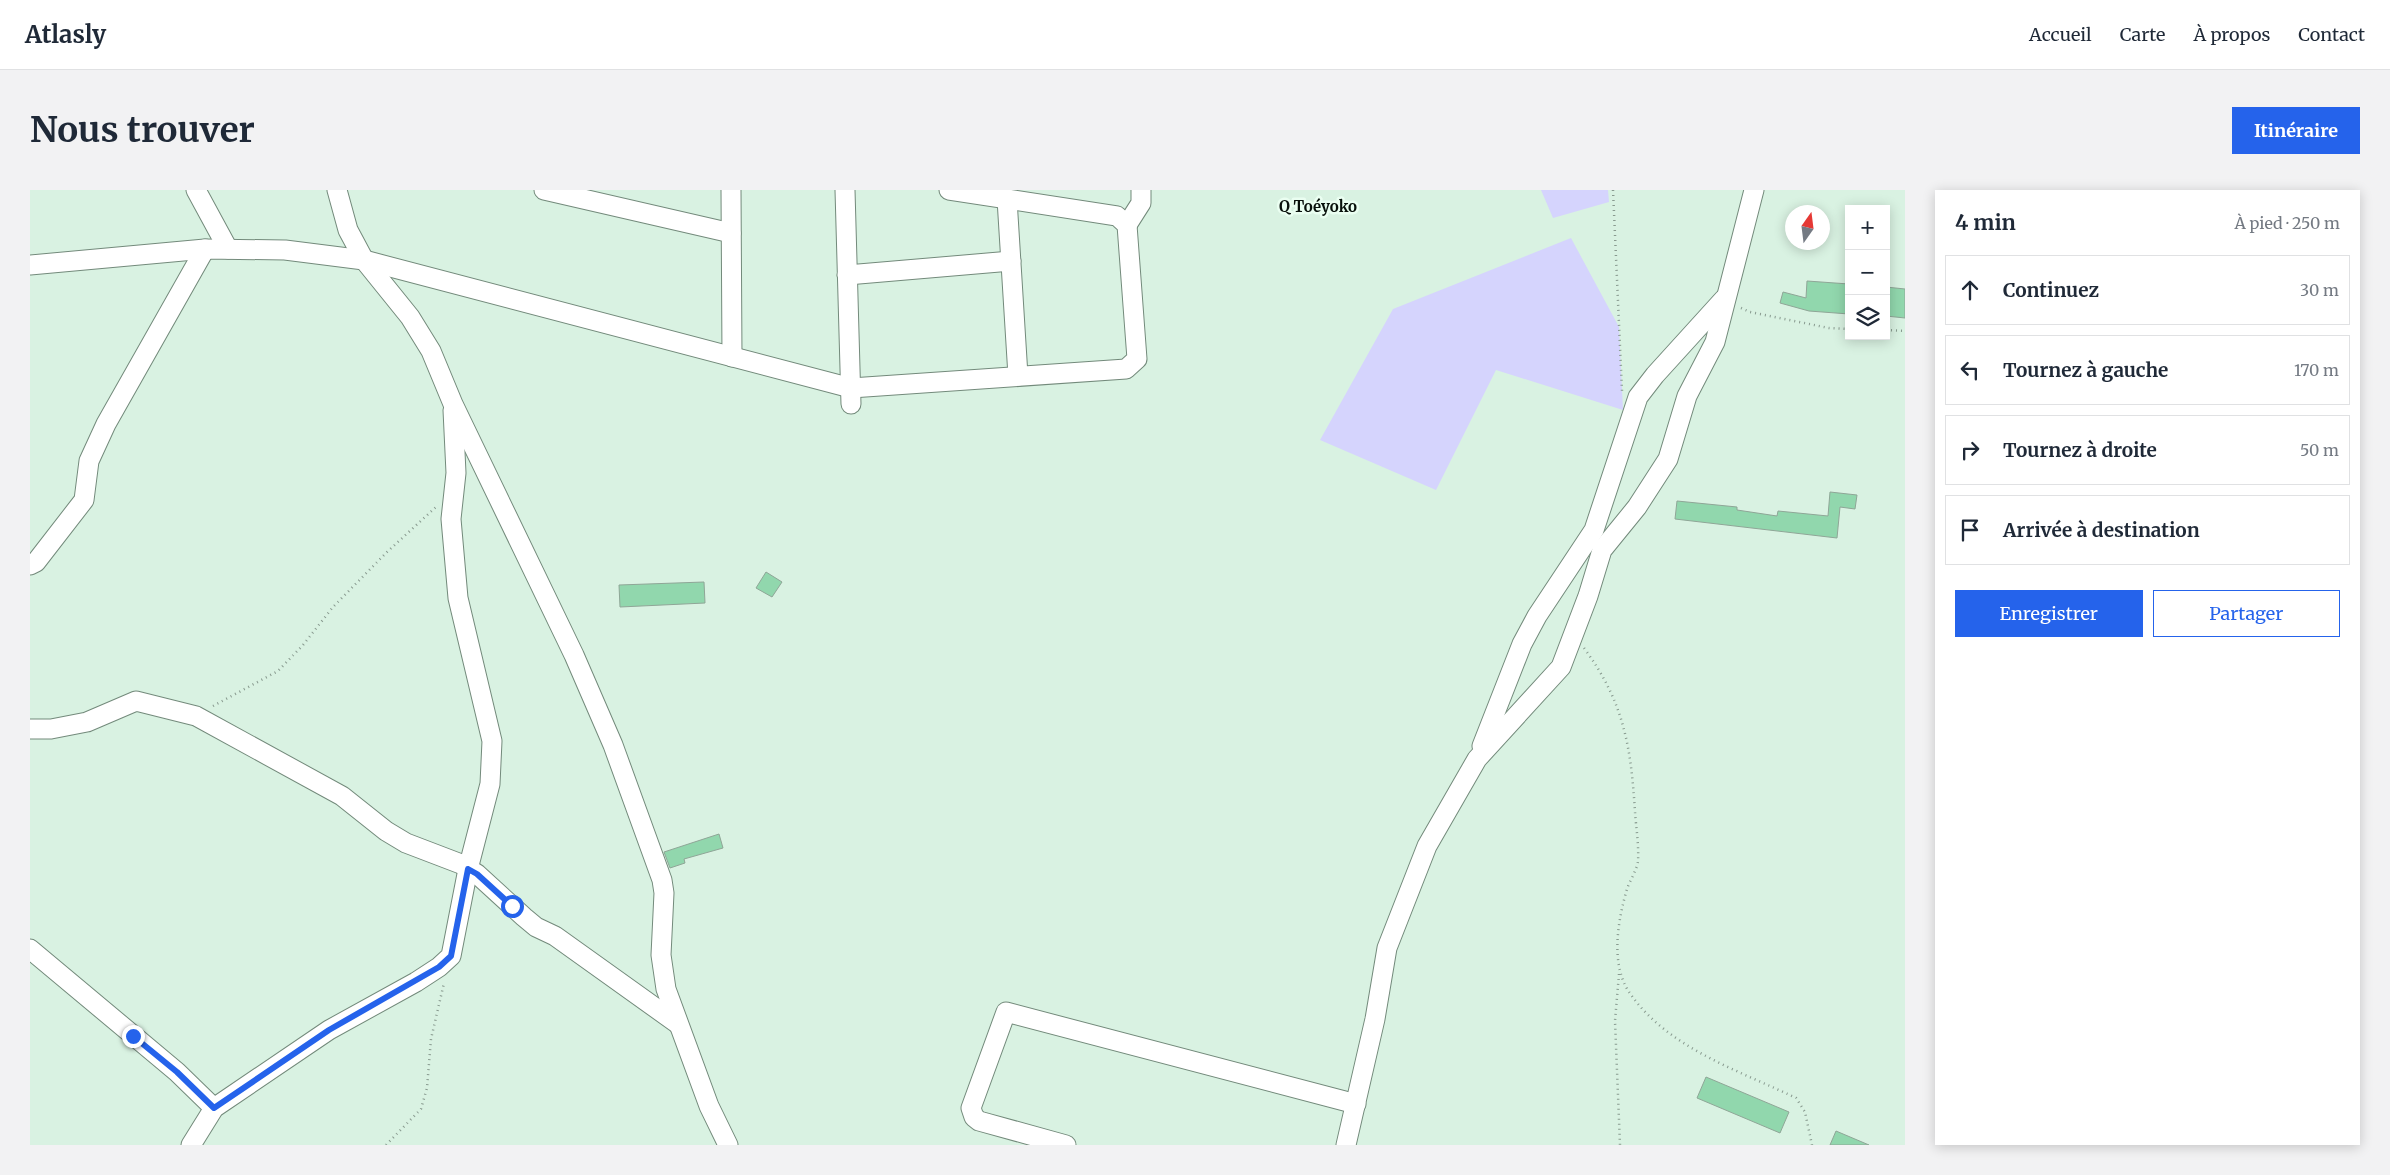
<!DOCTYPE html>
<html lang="fr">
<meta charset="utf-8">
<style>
:root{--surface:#fff;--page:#f2f2f3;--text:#1f2937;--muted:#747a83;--line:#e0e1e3;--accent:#2563eb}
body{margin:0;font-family:Merriweather,serif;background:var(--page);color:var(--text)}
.controls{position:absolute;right:15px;top:15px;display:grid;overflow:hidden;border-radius:0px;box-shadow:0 2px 12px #0003}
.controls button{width:45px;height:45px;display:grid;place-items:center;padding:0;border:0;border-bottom:1px solid var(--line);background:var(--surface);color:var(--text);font:25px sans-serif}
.compass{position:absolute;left:1755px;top:15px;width:45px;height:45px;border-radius:50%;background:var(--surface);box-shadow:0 2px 12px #0003;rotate:14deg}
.stop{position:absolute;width:15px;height:15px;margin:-11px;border:4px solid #2563eb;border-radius:50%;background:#fff}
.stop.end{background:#2563eb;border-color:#fff;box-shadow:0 1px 5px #0008}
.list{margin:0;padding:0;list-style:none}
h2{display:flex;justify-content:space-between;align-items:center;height:65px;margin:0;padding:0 20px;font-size:21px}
h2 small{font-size:16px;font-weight:400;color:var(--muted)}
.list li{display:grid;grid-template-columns:32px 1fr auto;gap:15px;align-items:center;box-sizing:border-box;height:70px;margin:0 10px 10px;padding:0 10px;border:1px solid var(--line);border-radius:0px}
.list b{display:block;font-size:19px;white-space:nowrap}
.list em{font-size:16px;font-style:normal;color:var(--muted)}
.actions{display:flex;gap:10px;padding:15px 20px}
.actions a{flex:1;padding:11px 0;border:1px solid var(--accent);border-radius:0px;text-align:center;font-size:18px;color:var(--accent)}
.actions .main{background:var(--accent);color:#fff}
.icon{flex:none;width:28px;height:28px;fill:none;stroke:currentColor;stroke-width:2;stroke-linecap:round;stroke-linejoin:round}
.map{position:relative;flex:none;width:1875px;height:955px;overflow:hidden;border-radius:0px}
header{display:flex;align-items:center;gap:30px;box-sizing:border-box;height:70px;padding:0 25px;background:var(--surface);border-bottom:1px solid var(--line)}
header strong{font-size:24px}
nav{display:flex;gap:28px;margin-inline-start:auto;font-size:18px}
.intro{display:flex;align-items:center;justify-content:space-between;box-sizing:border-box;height:120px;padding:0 30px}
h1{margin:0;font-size:35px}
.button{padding:12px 22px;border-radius:0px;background:var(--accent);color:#fff;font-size:18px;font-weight:700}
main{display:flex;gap:30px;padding:0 30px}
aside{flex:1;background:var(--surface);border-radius:0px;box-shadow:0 2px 12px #0003}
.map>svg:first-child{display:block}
.green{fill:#d5d4fd}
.building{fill:#91d7ad;stroke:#8fa697}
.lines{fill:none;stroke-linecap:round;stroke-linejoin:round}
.minor-casing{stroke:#738a7b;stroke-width:21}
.path{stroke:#889a8f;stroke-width:2.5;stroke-dasharray:1 4;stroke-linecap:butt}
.minor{stroke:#fff;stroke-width:19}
.route{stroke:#2563eb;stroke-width:6}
.labels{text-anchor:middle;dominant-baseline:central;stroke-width:5;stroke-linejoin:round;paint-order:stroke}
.quarter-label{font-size:15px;font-weight:bold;fill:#08100b;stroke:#eafef1}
</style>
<header>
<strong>Atlasly</strong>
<nav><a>Accueil</a><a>Carte</a><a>À propos</a><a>Contact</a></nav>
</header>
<div class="intro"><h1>Nous trouver</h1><a class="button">Itinéraire</a></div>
<main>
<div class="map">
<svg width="1875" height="955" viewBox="0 0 1875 955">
<rect width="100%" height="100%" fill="#d9f2e2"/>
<g class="green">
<path d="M1511,0H1578L1579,12L1523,28Z"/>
<path d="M1541,48L1589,137L1593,220L1466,180L1406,300L1290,250L1363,119Z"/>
</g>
<g class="building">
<path d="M1777,91L1819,94V124L1779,121L1750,113L1753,102L1776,108Z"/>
<path d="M1856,97L1875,99V128L1856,126Z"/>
<path d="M1800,302L1827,305L1825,319L1810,317L1807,348L1645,329L1647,311L1707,317V320L1747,326L1748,321L1798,326Z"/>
<path d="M736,382L752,392L742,407L726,398Z"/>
<path d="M674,392L675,413L590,417L589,395Z"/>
<path d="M689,644L693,658L654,669L655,673L640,678L634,662Z"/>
<path d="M1676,887L1759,922L1750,943L1667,908Z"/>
<path d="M1806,941L1839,955H1800Z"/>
</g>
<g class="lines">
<g class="minor-casing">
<g id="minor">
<path d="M166,0L198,59"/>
<path d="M307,0L318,40L334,70L380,127L401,161L423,214L544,465L583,555L632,690L634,703L631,765L636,799L679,916L698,955"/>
<path d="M514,0L701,43"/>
<path d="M701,0L702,167"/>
<path d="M815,0L821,214"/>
<path d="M977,9L988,186"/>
<path d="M1097,35L1111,13V0"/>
<path d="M0,75L175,59L255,60L334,70L821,198L1096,179L1107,169L1097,35L1087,26L919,0"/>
<path d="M817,85L981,71"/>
<path d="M0,375L6,372L54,310L59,271L76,234L175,59"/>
<path d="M0,539H21L57,532L106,511L166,526L312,606L356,641L376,653L431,674L447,684L494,727L506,737L525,746L648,834"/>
<path d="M1452,556L1492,454L1507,426L1564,340L1608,207L1625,185L1694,109"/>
<path d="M0,759L147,882L184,918"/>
<path d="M161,955L184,918L299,840L386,792L409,777L421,766L438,679L460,594L462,551L428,408L421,329L426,283L423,220"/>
<path d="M1036,955L949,931L944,927L941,918L976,822L1326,914"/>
<path d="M1316,955L1345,829L1357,758L1397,656L1447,569L1531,477L1558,406L1572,360L1607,317L1638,269L1657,206L1685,152L1724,0"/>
</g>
</g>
<g class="path">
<path d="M1583,0L1592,201"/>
<path d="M1711,118L1720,122L1799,138L1819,139"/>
<path d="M1856,140L1875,141"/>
<path d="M1554,458C1594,512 1601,557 1605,622C1606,637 1609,655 1608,671C1607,680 1600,690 1597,699C1588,730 1580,773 1599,802C1637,858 1708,880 1766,908L1775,922L1782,955"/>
<path d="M183,516L248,481L273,455L303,417L357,362L406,317"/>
<path d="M1589,784L1585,831L1590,955"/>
<path d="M356,955L391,919L397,898L401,849L414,793"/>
</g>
<use href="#minor" class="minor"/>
</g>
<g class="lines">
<path class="route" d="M103,846L147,882L184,918L299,840L409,777L421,766L438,679L447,684L482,716"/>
</g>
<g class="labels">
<g class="quarter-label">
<text x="1288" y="16">Q Toéyoko</text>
</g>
</g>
</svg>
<div class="controls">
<button>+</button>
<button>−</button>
<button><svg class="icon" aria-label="layers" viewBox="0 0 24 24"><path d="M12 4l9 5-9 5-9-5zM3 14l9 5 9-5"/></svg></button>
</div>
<svg class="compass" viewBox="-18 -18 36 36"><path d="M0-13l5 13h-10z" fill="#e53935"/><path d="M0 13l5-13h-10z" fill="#747a83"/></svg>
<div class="stop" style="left:482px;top:716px"></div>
<div class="stop end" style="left:103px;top:846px"></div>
</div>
<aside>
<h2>4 min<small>À pied · 250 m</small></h2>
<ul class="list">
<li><svg class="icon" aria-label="ahead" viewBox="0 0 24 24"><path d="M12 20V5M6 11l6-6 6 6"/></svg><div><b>Continuez</b></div><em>30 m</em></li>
<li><svg class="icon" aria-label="left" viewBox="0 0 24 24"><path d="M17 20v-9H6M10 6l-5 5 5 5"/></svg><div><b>Tournez à gauche</b></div><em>170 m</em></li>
<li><svg class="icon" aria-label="right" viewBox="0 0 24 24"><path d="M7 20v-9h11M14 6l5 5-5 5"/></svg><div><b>Tournez à droite</b></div><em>50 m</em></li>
<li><svg class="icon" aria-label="arrive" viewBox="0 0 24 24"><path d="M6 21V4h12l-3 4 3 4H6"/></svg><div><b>Arrivée à destination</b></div></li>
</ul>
<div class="actions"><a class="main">Enregistrer</a><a>Partager</a></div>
</aside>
</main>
